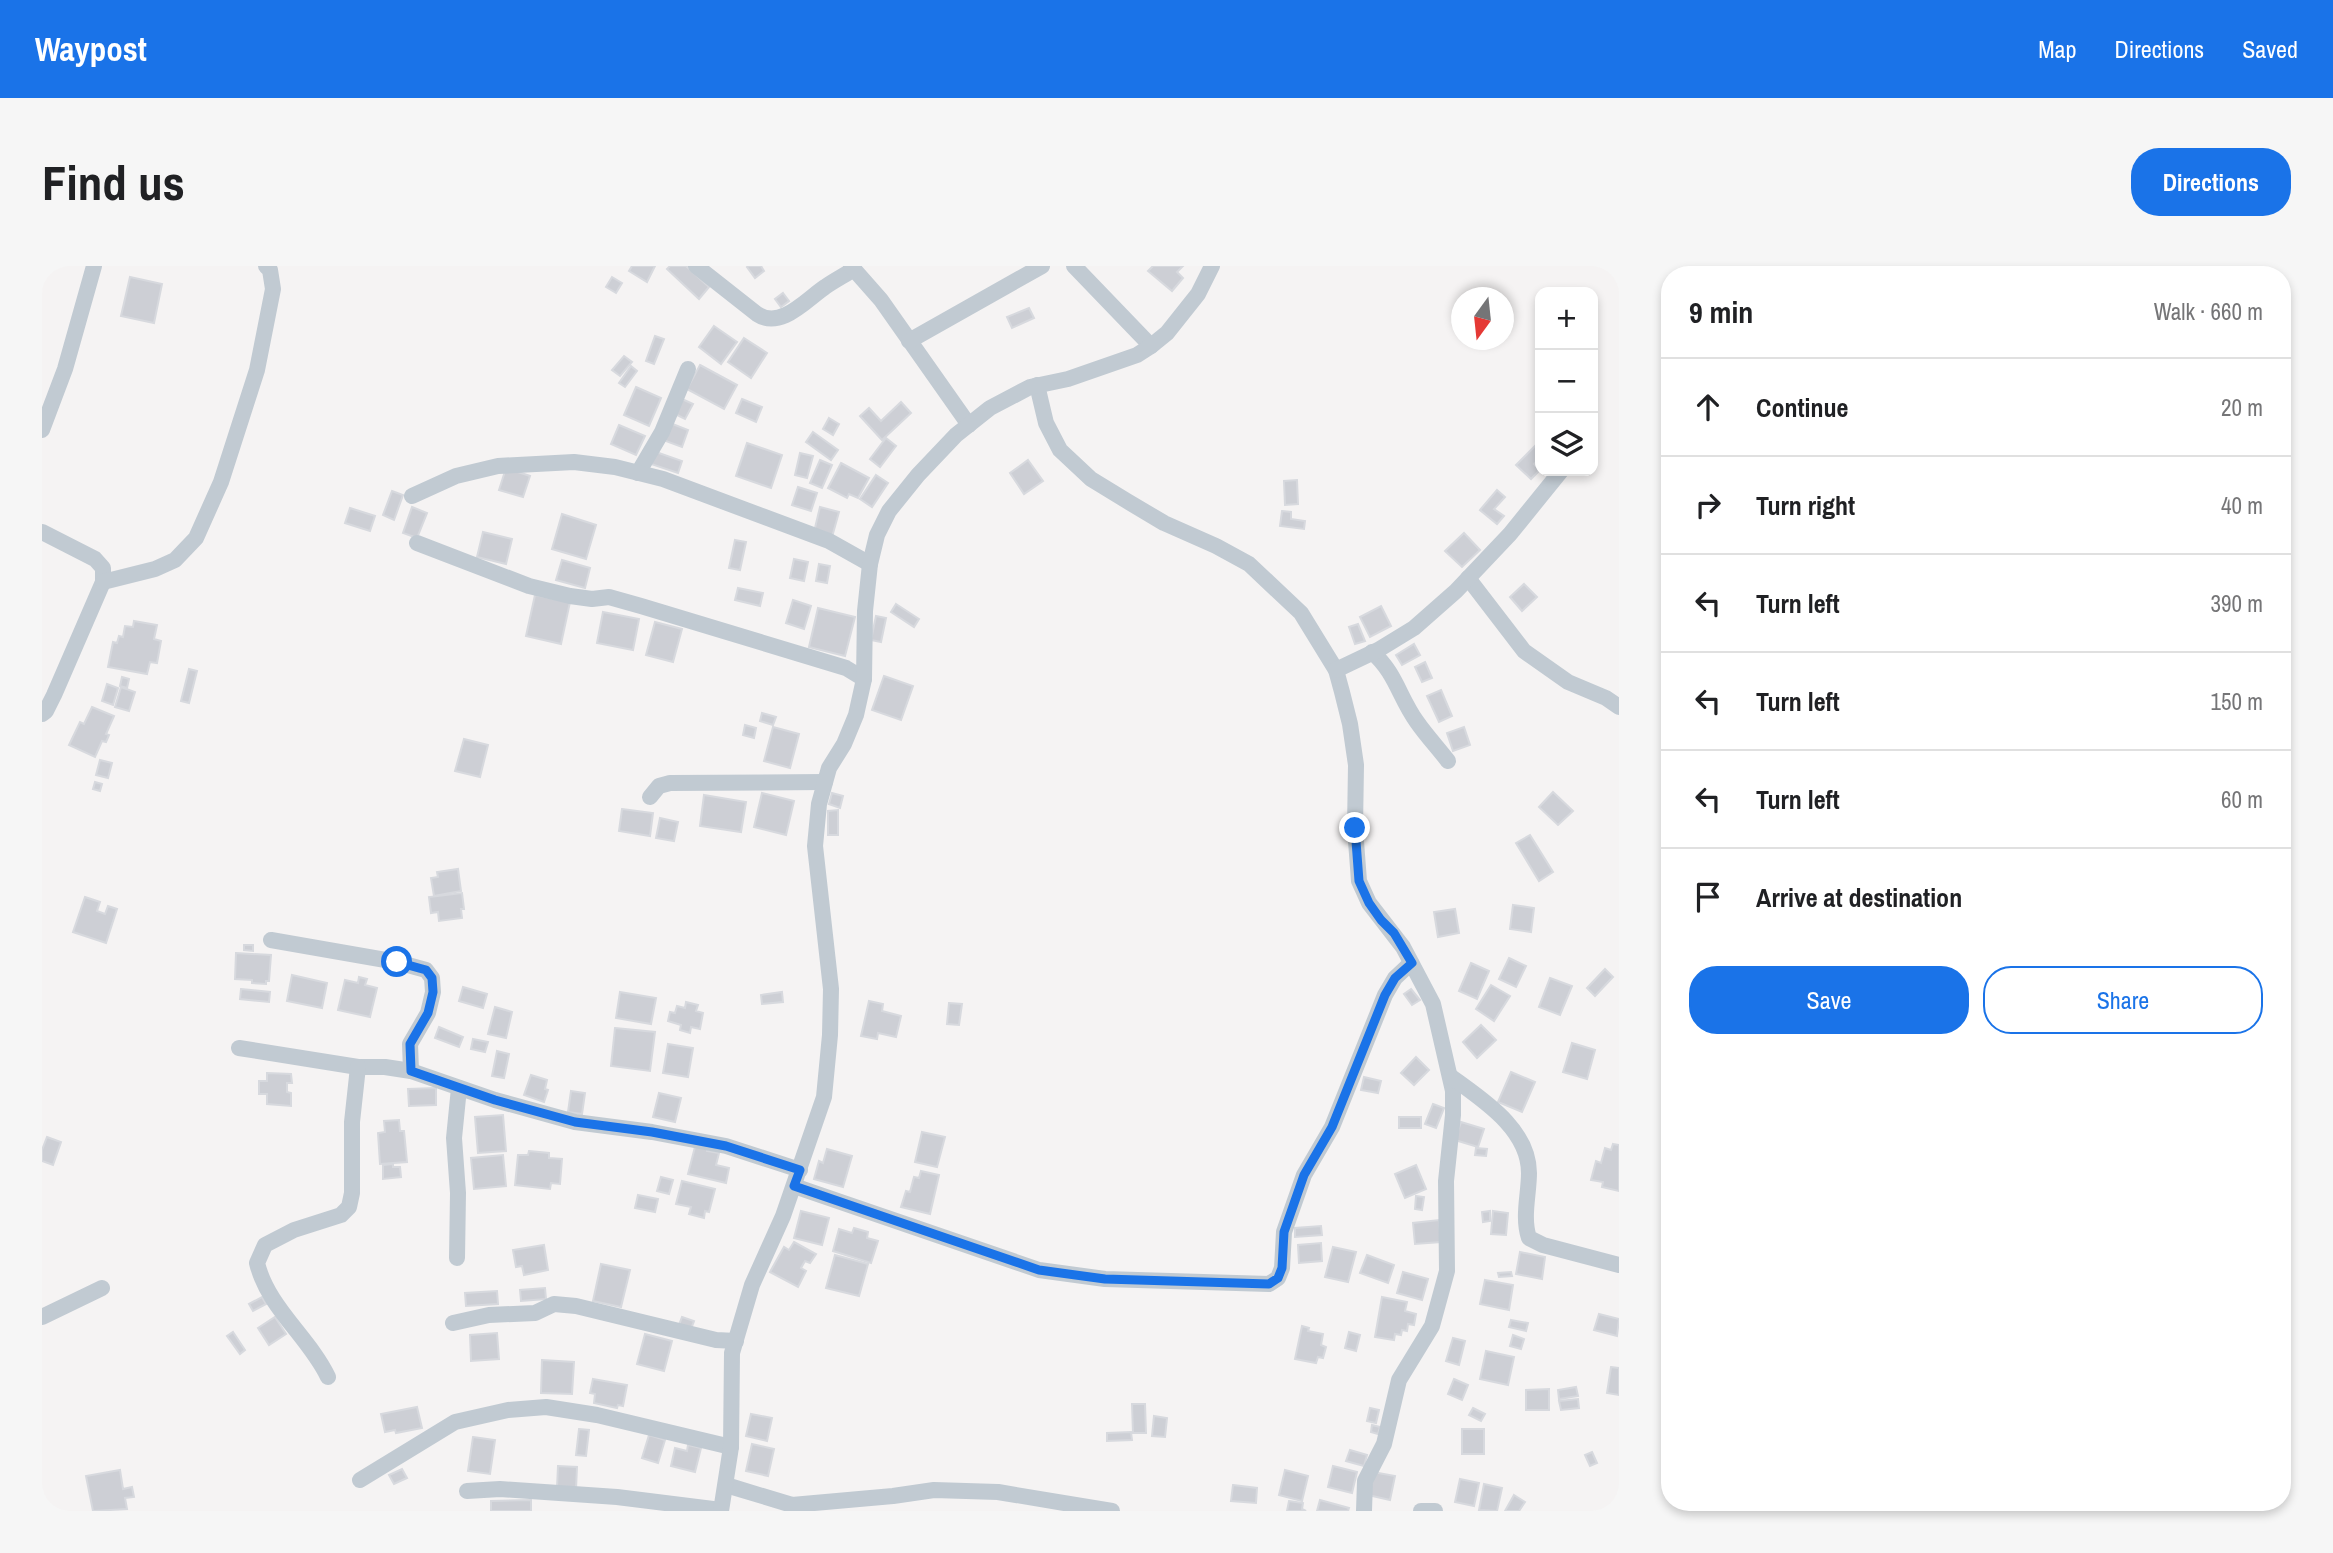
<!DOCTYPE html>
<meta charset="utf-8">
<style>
:root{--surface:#fff;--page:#f6f6f6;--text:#202124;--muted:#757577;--line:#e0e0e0;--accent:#1a73e8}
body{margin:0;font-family:"Archivo Narrow",sans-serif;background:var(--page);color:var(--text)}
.controls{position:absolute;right:21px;top:21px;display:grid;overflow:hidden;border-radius:14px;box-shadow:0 4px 10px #0003}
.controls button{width:63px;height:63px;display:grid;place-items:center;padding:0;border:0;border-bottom:2px solid var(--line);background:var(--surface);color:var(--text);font:35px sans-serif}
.compass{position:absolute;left:1409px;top:21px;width:63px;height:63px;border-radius:50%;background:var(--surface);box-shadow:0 4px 10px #0003;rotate:195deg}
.stop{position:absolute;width:21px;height:21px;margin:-16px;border:5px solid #1a73e8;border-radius:50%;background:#fff}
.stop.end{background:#1a73e8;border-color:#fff;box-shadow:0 2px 7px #0008}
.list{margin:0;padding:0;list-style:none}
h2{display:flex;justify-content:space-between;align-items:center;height:91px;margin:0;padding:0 28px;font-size:30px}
h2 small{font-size:23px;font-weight:400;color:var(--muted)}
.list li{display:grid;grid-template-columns:46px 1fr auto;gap:21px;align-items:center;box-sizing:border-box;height:98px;padding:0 28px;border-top:2px solid var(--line)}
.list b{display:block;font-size:26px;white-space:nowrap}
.list em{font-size:23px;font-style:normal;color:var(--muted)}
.actions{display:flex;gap:14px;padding:21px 28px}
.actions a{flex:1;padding:16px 0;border:2px solid var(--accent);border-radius:28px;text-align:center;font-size:24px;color:var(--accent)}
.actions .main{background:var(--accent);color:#fff}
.icon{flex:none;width:38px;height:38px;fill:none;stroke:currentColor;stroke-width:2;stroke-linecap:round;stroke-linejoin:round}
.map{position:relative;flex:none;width:1577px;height:1245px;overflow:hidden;border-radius:28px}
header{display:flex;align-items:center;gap:42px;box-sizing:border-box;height:98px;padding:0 35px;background:var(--accent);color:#fff}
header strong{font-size:33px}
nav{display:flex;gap:38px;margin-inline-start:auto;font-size:24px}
.intro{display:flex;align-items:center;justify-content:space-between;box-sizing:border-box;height:168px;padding:0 42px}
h1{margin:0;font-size:49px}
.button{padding:18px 32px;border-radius:28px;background:var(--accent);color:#fff;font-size:24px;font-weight:700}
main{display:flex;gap:42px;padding:0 42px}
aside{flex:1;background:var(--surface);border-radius:28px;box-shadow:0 4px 10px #0003}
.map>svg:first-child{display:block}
.building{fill:#cdcfd5;stroke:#d7d9de;stroke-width:2}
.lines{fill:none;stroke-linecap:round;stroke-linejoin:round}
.minor{stroke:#c1cad2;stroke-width:16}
.route{stroke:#1a73e8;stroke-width:9}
</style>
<header>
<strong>Waypost</strong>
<nav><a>Map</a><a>Directions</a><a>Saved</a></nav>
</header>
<div class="intro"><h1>Find us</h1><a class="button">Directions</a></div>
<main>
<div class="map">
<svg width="1577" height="1245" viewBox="0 0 1577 1245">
<rect width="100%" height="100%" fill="#f5f3f3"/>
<g class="building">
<path d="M590,0H613L605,16L587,5Z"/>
<path d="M628,0H644L667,21L657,33L625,3Z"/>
<path d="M706,0H719L722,5L713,12L705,1Z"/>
<path d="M1111,0H1141L1135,6L1141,12L1130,25L1106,5Z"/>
<path d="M88,11L120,18L112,57L79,50Z"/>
<path d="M570,11L580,17L574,27L564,21Z"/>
<path d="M741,27L747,35L739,41L733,33Z"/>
<path d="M987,42L992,52L970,62L965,51Z"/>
<path d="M672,60L695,76L679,98L657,81Z"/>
<path d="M613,70L622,73L612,98L604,95Z"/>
<path d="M702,72L725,87L709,112L686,96Z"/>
<path d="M582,90L590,96L578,110L570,104Z"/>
<path d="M658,99L695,119L682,143L645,123Z"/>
<path d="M589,100L595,105L583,121L577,117Z"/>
<path d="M594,121L619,132L607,160L582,149Z"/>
<path d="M640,133L651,138L643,153L633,148Z"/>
<path d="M700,133L720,141L714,156L694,147Z"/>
<path d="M859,136L869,147L840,174L818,150L827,142L839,155Z"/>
<path d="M787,152L797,158L791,169L781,163Z"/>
<path d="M628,157L646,164L640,181L621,174Z"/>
<path d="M577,159L603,170L594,189L569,178Z"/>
<path d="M771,166L796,184L789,194L764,176Z"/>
<path d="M844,172L854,180L838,201L828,193Z"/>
<path d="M1498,175V192L1492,198L1498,204L1489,213L1474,199Z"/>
<path d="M705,177L740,189L729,222L694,210Z"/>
<path d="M614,186L640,195L636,207L609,198Z"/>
<path d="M758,187L771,190L765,212L753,209Z"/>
<path d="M778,194L790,199L780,222L768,217Z"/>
<path d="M986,194L1001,215L982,228L968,207Z"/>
<path d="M799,197L827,212L816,232L807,228L805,232L786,222Z"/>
<path d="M464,202L488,210L481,231L457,224Z"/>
<path d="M834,209L846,217L830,241L818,233Z"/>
<path d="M1255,214L1256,238L1243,239L1242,215Z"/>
<path d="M756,221L775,227L769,245L750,239Z"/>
<path d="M1455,224L1463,231L1452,243L1462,250L1455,258L1438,244Z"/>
<path d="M350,225L361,229L352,254L341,249Z"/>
<path d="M370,241L385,247L375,272L361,267Z"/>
<path d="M778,241L797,246L790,271L772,266Z"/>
<path d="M308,242L333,250L328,265L303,257Z"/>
<path d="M1240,245L1249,246V253L1263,255L1262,263L1238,260Z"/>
<path d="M520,248L554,259L544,293L510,283Z"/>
<path d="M441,266L470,273L464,298L435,291Z"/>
<path d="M1422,267L1438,284L1420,301L1403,285Z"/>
<path d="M693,274L704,276L698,304L687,302Z"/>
<path d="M752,293L766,296L762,315L748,312Z"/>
<path d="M520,294L548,302L543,322L514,314Z"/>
<path d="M777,298L788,300L785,317L774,315Z"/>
<path d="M1482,318L1495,331L1480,345L1468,331Z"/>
<path d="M696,322L721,327L718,340L693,334Z"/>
<path d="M493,329L528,336L519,378L484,370Z"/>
<path d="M751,334L769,340L762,363L744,357Z"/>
<path d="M854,338L877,353L872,361L849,346Z"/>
<path d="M1339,340L1349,360L1328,371L1318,351Z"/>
<path d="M776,342L813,351L803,390L767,381Z"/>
<path d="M561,346L597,353L591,384L555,377Z"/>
<path d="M834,350L844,352L839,376L829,374Z"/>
<path d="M92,355L115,359L112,373L119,375L115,397L108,396L105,408L66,401L71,376L75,377L77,370L81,371L83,360L91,361Z"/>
<path d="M613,356L640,363L631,396L604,389Z"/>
<path d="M1316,358L1323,375L1313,378L1307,361Z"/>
<path d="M1372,378L1378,389L1360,399L1354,389Z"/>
<path d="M1383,396L1390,412L1380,416L1373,401Z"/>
<path d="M147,403L155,405L147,437L139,435Z"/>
<path d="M842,410L871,420L859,454L830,444Z"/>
<path d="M80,411L87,413L85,422L78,420Z"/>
<path d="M65,418L76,422L71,439L60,435Z"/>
<path d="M79,421L93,426L87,445L73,441Z"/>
<path d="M1399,424L1410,450L1397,456L1385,430Z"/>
<path d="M50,441L72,450L64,468L67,469L64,476L60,475L53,491L27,479L38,456L42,458Z"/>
<path d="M720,447L734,451L731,459L718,455Z"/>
<path d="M703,459L714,462L712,472L701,469Z"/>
<path d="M731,461L757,468L748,502L722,495Z"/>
<path d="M1422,461L1428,479L1411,485L1405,467Z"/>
<path d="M422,473L446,479L438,511L413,505Z"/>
<path d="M58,494L70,497L66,512L54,509Z"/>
<path d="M53,516L60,518L58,525L51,523Z"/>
<path d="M1511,526L1531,545L1516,559L1497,541Z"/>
<path d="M720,527L752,535L744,569L712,561Z"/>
<path d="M790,527L801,530L798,542L787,538Z"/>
<path d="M662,529L704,536L699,566L658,560Z"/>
<path d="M580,543L611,547L608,570L577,565Z"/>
<path d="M796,544V569H786V545Z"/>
<path d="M618,552L636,556L632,575L614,572Z"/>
<path d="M1488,569L1511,606L1497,615L1474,577Z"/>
<path d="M416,603L419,625L392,630L389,612L396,611L395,606Z"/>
<path d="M420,627L422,643H419L420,652L397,655L396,646L389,647L387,631Z"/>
<path d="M43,631L58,636L55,645L63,648L66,640L75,643L64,677L31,666Z"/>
<path d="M1471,639L1492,642L1489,666L1468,663Z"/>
<path d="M1413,643L1417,667L1396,671L1392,646Z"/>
<path d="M202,679H211V685L202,684Z"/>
<path d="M194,687L229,689L227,715H224V718L210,717V714L193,713Z"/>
<path d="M1467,692L1484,700L1474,721L1457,713Z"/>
<path d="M1429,697L1447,705L1435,733L1417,725Z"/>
<path d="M1563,703L1571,711L1553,730L1545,722Z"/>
<path d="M250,709L285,717L280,742L245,735Z"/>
<path d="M317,711L325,713L323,719L335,722L328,751L296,744L303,714L316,717Z"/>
<path d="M1508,712L1530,720L1518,749L1497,741Z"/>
<path d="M1449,719L1468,730L1452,755L1434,743Z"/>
<path d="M421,721L445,728L441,742L417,735Z"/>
<path d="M199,723L228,726L227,736L198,733Z"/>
<path d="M1369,723L1378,734L1370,739L1362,728Z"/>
<path d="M578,726L614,732L609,758L574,752Z"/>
<path d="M740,726L741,736L720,738L719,729Z"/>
<path d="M827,735L841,738L840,745L859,750L854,771L836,767L835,773L819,770Z"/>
<path d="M644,736L656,739L654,745L661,747L658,763L649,761L648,767L638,764L639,759L626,755L628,746L633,747L635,740L643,742Z"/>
<path d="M907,737L920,738L917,759L905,758Z"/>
<path d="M453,741L470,746L464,772L446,768Z"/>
<path d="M1439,759L1454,774L1435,792L1421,776Z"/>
<path d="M397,761L421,771L417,781L393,772Z"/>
<path d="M573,762L613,766L608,805L569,800Z"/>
<path d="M431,773L446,776L443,786L429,783Z"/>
<path d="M1530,777L1553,784L1545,813L1521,806Z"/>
<path d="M626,778L651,782L646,811L621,807Z"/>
<path d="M455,785L467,788L462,812L450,810Z"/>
<path d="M1374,791L1387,804L1372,819L1359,807Z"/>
<path d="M1469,806L1493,816L1480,846L1456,836Z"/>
<path d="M225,807L249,808L250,817H245V826L249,827V840L225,838V828H217V815H225Z"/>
<path d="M489,809L505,814L503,823L506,824L502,836L482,829Z"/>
<path d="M1322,811L1339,815L1336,827L1319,824Z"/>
<path d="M394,822V839L367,840L366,823Z"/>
<path d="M529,825L543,827L540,848L526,846Z"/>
<path d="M617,827L639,832L633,856L611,851Z"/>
<path d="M1391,838L1402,842L1394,862L1383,858Z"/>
<path d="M461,849L464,885L436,887L433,851Z"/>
<rect x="1357" y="851" width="22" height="11"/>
<path d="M357,854L358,865H362L365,896L338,898L336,867L343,866L342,855Z"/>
<path d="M1419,856L1442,863L1436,881L1413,874Z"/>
<path d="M880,866L903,871L895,901L873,896Z"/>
<path d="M5,871L19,876L11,899L0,895V884Z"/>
<path d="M654,877L666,880L665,885L677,887L674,899L687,902L684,917L646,908Z"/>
<path d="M1571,878L1577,879V925L1560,921L1561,916L1549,914L1554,895L1559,897L1563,882L1569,884Z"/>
<path d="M1434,882L1445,883L1444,890L1433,889Z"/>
<path d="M785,883L810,890L801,921L772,913L777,895L781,897Z"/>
<path d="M487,885L507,887V892L520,893L518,918L509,917L508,923L473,919L476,889H486Z"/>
<path d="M461,889L464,920L432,923L429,892Z"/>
<path d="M351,898V901H358L359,911L341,913V899Z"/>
<path d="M1374,899L1384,923L1363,932L1353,908Z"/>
<path d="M879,905L897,909L888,948L859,941L864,925L868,926L872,911L877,912Z"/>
<path d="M619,911L631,914L627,928L615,925Z"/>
<path d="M640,915L673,923L667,946L663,945L662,952L647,948L649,941L634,938Z"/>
<path d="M596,929L616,933L613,946L593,942Z"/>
<path d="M1374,930L1382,931L1380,944L1373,943Z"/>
<path d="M759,945L787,952L780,979L752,972Z"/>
<path d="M1448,945V955L1441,956L1440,946Z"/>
<path d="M1451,945L1466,947L1464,969L1449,968Z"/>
<path d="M1397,954L1399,976L1373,978L1371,957Z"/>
<path d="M1279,960L1280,969L1253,971V962Z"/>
<path d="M812,962L826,966L825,972L836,975L829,997L791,985L797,963L810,967Z"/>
<path d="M752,976L774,988L768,997L763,995L759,1002L764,1005L756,1021L728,1006L742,981L747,984Z"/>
<path d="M1279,977L1280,995L1257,997L1256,979Z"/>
<path d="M502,979L506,1004L482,1009L480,1000L474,1001L471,984Z"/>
<path d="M1291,981L1314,986L1306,1016L1283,1011Z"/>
<path d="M1478,986L1503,991L1500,1013L1474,1008Z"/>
<path d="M793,989L826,998L817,1030L784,1022Z"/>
<path d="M1325,989L1352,999L1346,1017L1318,1007Z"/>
<path d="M559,998L588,1004L579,1041L551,1035Z"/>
<path d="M1361,1006L1386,1013L1380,1034L1355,1027Z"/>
<path d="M1469,1006L1470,1010L1457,1011L1456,1007Z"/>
<path d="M1443,1014L1471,1019L1467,1044L1438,1038Z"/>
<path d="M503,1022L504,1033L479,1035L478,1024Z"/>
<path d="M455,1025L456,1038L424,1040L423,1027Z"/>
<path d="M220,1031L224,1038L211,1045L207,1038Z"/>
<path d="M1340,1031L1365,1036L1363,1045L1374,1048L1372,1059L1366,1058L1365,1065L1360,1064L1359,1069L1353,1068L1352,1074L1333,1071Z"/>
<path d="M1557,1048L1577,1053L1575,1070L1552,1064Z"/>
<path d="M233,1051L244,1068L227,1079L216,1062Z"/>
<path d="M640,1051L652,1055L649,1063L637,1059Z"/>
<path d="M1469,1054L1486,1057L1484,1065L1467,1061Z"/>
<path d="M1260,1060L1267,1062L1266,1065L1281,1068L1279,1079L1284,1081L1281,1092L1276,1091L1274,1097L1253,1093Z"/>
<path d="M191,1066L203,1084L198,1088L185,1070Z"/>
<path d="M1307,1066L1318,1069L1314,1085L1303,1082Z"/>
<path d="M455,1067L457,1093L429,1095L428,1069Z"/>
<path d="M603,1068L630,1075L622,1105L595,1098Z"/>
<path d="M1471,1069L1482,1073L1479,1083L1468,1080Z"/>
<path d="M1411,1072L1423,1075L1417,1099L1404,1095Z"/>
<path d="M1444,1085L1472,1091L1466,1119L1438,1113Z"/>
<path d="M500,1094L532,1096L530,1128L499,1127Z"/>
<path d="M1569,1101L1577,1102V1129L1565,1127Z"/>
<path d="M551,1113L585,1119L581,1140L576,1139L575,1142L552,1137L553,1128L548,1127Z"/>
<path d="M1412,1113L1426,1119L1420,1134L1406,1128Z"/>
<path d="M1534,1121L1536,1130L1517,1133L1516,1124Z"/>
<path d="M1507,1123V1144H1484V1124Z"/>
<path d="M1536,1133L1537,1142L1519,1144L1517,1135Z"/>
<path d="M1090,1138H1103L1104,1167H1091Z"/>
<path d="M375,1141L380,1162L354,1167L353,1164L343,1166L339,1148Z"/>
<path d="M1328,1142L1337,1144L1334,1157L1325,1155Z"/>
<path d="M1431,1142L1443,1148L1439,1155L1427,1149Z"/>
<path d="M709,1148L730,1152L725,1175L704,1170Z"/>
<path d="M1112,1150L1125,1152L1123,1171L1110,1170Z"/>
<path d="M1330,1159L1338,1161L1336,1168L1329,1166Z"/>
<path d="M537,1163L547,1164L544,1190L534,1189Z"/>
<rect x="1420" y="1163" width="22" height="25"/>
<path d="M1089,1166L1090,1174L1065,1175V1167Z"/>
<path d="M607,1169L623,1174L616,1197L600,1192Z"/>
<path d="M431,1171L453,1174L448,1208L426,1205Z"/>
<path d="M710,1178L732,1183L726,1210L704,1205Z"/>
<path d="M646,1179L659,1182L653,1206L629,1200L633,1182L645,1185Z"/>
<path d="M1308,1184L1325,1189L1322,1200L1304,1195Z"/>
<path d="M1550,1186L1555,1197L1548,1200L1543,1189Z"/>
<path d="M516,1200L535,1201L534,1223L515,1222Z"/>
<path d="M1291,1200L1315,1206L1310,1227L1286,1221Z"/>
<path d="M360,1203L365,1212L352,1218L347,1209Z"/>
<path d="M78,1204L81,1223L90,1221L92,1231L83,1232L85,1243L51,1245L44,1210Z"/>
<path d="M1243,1204L1266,1210L1260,1235L1237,1229Z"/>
<path d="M1331,1206L1353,1210L1348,1234L1326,1229Z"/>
<path d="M1418,1213L1437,1217L1432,1240L1413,1236Z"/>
<path d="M1442,1218L1460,1222L1455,1245L1437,1244Z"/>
<path d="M1191,1219L1215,1222L1214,1237L1189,1235Z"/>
<path d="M1472,1229L1483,1236L1477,1245H1463Z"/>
<path d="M489,1234V1245H449V1235Z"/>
<path d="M1278,1234L1307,1242L1306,1245H1275Z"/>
<path d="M1247,1235L1261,1237L1260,1243L1264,1245H1245Z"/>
</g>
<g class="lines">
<g class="minor">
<path d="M654,0L715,48C739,64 765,33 783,21C793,14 803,9 812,3"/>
<path d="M809,0L839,34L927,159"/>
<path d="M1032,0L1109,80"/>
<path d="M867,75L1000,0"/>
<path d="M995,119L1004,157L1018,184L1049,213L1085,235L1122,257L1174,280L1207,298L1259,347L1294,404L1300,426L1308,458L1314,499L1313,562L1317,615L1327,637L1361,681L1391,738L1411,825V849L1404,915L1405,1005L1390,1060L1357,1114L1342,1178L1323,1215L1322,1245"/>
<path d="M0,164L23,103L52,0"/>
<path d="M596,207L620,166L646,103"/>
<path d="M370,230L414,210L456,200L532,196L573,201L621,213L787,275L828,298"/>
<path d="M0,266L53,293L61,302V316L12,429L4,445L0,448"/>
<path d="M375,277L487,320L528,330L550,333L567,331L599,340L804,402L822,413"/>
<path d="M1426,312L1482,385L1526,416L1564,432L1577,441"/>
<path d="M61,316L113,303L133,294L154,272L179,216L215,104L231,23L228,4L224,0"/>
<path d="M1330,386C1354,407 1357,431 1375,456C1384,469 1396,482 1406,495"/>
<path d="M1294,404L1336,384L1372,362L1414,325L1468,268L1519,205"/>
<path d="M608,531L617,520L628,517L783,516"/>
<path d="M229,674L355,696L384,704L390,712L391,726L386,747L368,778L369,805"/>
<path d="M197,782L316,801H343L369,805L453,834L533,856L610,866L684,880L758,904"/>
<path d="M1408,810C1439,833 1487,862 1487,907C1487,928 1480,951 1487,972L1501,979L1577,999"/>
<path d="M752,920L997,1004L1063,1013L1227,1018L1236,1012L1240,1002L1242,966L1262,909L1290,861L1343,729L1353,712L1369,697"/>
<path d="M415,992L416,927L412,872L417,822"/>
<path d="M0,1051L60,1022"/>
<path d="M411,1057L447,1049L493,1047L512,1038L534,1040L674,1074L694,1075"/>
<path d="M286,1111C267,1071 226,1042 215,997L223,979L252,964L299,949L307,941L310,927V856L316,801"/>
<path d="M318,1214L413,1156L466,1144L504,1141L555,1149L689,1181"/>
<path d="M684,1219L750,1239L851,1230L892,1224L956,1226L1070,1245"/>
<path d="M425,1225L458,1223L575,1231L679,1244"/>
<path d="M679,1245L689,1181L690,1087L710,1019L741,950L782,831L788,769L789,723L773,580L777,538L787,502L802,478L814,449L822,413L823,345L828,298L835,269L847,245L876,209L914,169L948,142L988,121L1026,113L1095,89L1109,80L1125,67L1156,28L1170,0"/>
<path d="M1379,1245H1393"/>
</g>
</g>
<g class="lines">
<path class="route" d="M355,696L384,704L390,712L391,726L386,747L368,778L369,805L453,834L533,856L610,866L684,880L758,904L752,920L997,1004L1063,1013L1227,1018L1236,1012L1240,1002L1242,966L1262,909L1290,861L1343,729L1353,712L1370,697L1352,667L1339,654L1327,637L1317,615L1313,562"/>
</g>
</svg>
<div class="controls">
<button>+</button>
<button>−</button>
<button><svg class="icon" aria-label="layers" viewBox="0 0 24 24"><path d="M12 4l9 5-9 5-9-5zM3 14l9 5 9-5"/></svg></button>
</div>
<svg class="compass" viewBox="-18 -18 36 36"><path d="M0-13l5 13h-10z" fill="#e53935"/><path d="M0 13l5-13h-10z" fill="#757577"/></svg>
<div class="stop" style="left:355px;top:696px"></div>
<div class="stop end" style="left:1313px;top:562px"></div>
</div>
<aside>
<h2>9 min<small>Walk · 660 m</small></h2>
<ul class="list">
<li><svg class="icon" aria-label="ahead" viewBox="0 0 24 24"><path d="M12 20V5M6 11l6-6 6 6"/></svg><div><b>Continue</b></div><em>20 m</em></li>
<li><svg class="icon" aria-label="right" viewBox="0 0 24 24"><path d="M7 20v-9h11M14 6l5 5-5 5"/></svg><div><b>Turn right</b></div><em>40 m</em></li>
<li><svg class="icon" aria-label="left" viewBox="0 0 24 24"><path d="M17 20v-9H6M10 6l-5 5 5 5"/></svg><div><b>Turn left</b></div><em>390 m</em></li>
<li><svg class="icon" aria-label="left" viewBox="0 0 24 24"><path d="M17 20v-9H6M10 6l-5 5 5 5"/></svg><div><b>Turn left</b></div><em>150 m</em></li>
<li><svg class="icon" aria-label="left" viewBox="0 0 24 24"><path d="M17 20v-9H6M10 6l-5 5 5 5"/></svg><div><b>Turn left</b></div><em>60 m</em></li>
<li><svg class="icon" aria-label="arrive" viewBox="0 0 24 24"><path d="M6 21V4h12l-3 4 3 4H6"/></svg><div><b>Arrive at destination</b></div></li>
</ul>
<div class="actions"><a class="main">Save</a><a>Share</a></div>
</aside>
</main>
